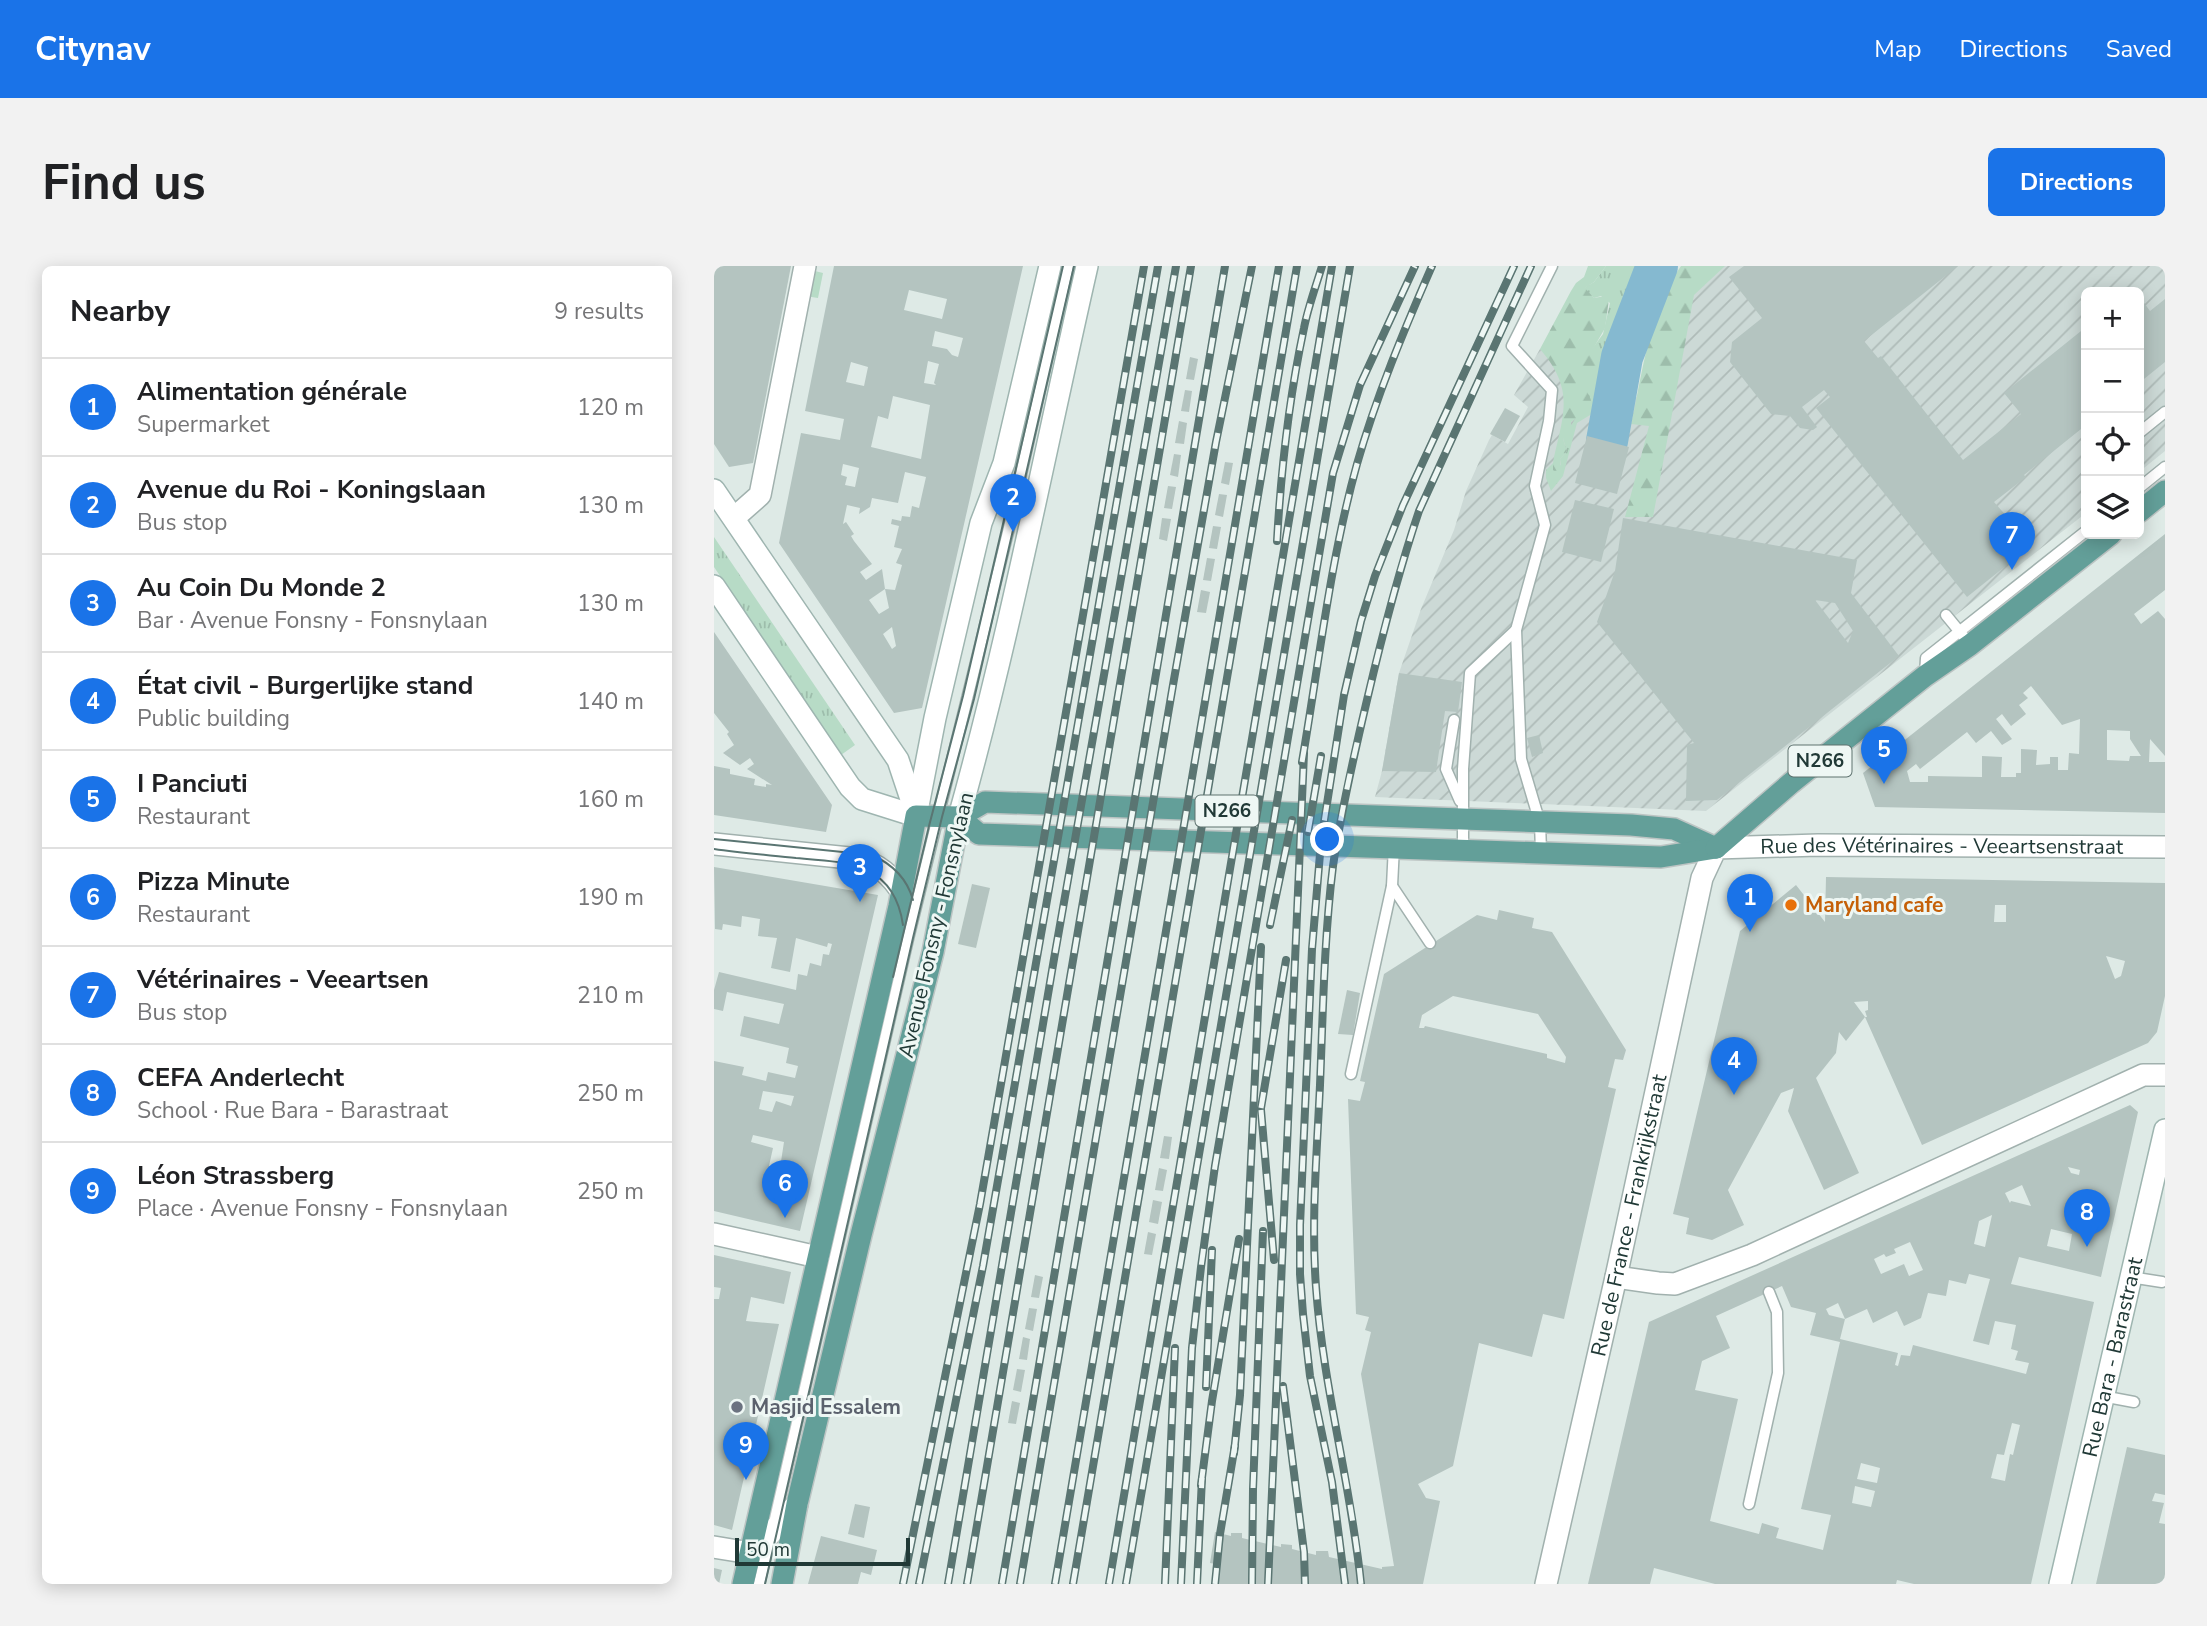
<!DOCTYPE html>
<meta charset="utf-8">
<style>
:root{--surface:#fff;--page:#f2f2f2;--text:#202124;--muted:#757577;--line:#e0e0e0;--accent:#1a73e8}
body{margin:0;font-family:"Nunito Sans",sans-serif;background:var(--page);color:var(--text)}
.controls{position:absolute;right:21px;top:21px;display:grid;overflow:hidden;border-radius:10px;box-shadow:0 4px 18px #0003}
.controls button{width:63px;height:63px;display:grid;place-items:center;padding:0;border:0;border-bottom:2px solid var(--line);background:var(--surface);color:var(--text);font:35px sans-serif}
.scale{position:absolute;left:21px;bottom:18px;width:175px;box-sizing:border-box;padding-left:7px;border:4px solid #203936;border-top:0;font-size:19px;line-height:24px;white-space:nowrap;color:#203936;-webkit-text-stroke:5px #eef7f4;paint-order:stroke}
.you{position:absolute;left:614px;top:574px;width:24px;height:24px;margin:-18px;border:5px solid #fff;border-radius:50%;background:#1a73e8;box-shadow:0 0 0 10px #1a73e833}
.badge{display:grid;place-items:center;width:46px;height:46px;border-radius:50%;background:var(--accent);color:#fff;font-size:23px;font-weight:700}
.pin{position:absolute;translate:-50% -58px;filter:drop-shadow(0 2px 4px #0008)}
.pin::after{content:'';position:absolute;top:37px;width:24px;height:21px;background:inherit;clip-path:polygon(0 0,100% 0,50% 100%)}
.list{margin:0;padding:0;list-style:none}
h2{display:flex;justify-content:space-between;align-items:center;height:91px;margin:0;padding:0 28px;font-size:30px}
h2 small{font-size:23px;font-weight:400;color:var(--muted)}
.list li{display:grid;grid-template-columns:46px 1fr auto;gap:21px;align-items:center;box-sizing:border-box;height:98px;padding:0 28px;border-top:2px solid var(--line)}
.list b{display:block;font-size:26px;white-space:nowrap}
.list p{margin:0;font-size:23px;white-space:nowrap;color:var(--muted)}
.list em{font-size:23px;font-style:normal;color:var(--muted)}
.icon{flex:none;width:38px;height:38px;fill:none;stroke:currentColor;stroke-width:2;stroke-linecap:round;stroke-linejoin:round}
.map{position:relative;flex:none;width:1451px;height:1318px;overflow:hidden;border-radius:10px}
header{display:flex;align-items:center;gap:42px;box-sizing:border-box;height:98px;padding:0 35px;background:var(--accent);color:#fff}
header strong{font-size:33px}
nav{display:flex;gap:38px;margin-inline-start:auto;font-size:24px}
.intro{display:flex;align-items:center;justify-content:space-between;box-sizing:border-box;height:168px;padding:0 42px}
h1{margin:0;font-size:49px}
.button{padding:18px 32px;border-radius:10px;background:var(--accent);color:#fff;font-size:24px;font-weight:700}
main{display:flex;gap:42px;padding:0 42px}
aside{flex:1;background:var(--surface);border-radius:10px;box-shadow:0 4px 18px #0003}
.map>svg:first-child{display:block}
.industrial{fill:url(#industrial-furrows)}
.grass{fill:url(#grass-tufts)}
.forest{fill:url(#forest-firs)}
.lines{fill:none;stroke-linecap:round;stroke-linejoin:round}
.river{stroke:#85b9d0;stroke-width:42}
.building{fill:#b4c4c0;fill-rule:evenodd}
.service-casing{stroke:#a1b1ae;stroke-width:13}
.minor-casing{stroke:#a1b1ae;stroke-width:24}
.tertiary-casing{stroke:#a1b1ae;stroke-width:24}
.secondary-casing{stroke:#9eb5b0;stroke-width:24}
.primary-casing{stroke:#bcc4c3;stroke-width:24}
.service{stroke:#fff;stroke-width:10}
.minor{stroke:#fff;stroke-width:21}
.tertiary{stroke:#fff;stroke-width:21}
.secondary{stroke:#fff;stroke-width:21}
.primary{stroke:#639f99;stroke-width:21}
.tram{stroke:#5a7572;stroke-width:2}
.rail-casing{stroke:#5a7572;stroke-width:8}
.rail{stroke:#eef7f4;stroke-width:5;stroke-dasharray:16;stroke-linecap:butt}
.food-dot{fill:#e8710a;stroke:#eef7f4;stroke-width:2.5}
.worship-dot{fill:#6b7280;stroke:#eef7f4;stroke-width:2.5}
.labels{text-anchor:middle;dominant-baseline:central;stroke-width:6;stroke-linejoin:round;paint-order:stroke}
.shield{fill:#eef7f4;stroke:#5e726f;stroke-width:2}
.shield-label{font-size:19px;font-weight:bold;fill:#203936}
.street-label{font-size:21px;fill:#203936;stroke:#eef7f4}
.food-label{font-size:21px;font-weight:bold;fill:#c56008;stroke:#eef7f4;text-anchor:start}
.worship-label{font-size:21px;font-weight:bold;fill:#5b616d;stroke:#eef7f4;text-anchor:start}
</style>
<header>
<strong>Citynav</strong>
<nav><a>Map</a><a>Directions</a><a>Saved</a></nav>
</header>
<div class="intro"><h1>Find us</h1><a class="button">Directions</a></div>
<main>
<aside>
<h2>Nearby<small>9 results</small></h2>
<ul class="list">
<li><span class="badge">1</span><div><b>Alimentation générale</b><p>Supermarket</p></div><em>120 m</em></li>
<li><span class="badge">2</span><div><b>Avenue du Roi - Koningslaan</b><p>Bus stop</p></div><em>130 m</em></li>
<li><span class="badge">3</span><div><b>Au Coin Du Monde 2</b><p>Bar · Avenue Fonsny - Fonsnylaan</p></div><em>130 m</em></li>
<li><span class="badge">4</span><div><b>État civil - Burgerlijke stand</b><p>Public building</p></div><em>140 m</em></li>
<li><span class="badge">5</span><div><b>I Panciuti</b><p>Restaurant</p></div><em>160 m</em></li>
<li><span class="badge">6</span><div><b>Pizza Minute</b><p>Restaurant</p></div><em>190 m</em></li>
<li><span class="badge">7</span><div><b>Vétérinaires - Veeartsen</b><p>Bus stop</p></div><em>210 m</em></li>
<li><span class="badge">8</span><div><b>CEFA Anderlecht</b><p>School · Rue Bara - Barastraat</p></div><em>250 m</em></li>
<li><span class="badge">9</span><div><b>Léon Strassberg</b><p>Place · Avenue Fonsny - Fonsnylaan</p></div><em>250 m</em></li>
</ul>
</aside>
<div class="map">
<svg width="1451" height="1318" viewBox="0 0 1451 1318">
<defs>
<pattern id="industrial-furrows" width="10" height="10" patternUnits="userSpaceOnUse" patternTransform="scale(1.75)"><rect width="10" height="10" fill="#ccd9d6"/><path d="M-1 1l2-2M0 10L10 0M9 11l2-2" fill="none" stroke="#afbbb8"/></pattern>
<pattern id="grass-tufts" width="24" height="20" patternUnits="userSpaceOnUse" patternTransform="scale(1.75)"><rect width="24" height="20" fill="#b7dbc6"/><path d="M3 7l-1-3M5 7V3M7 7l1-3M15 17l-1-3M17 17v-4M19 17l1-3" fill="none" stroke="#9dbdab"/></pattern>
<pattern id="forest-firs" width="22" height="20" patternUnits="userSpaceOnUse" patternTransform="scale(1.75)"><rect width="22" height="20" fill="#b7dbc6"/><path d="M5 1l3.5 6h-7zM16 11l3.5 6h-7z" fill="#9dbdab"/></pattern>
</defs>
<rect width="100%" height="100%" fill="#deeae6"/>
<path class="industrial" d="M1008,0H1451V185L1425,206V26H1372V247L992,545L661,531L668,505L685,407L707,343L740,264L752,225L775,174L778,169L794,178L814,141L800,129L826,83L940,140L970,35Z"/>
<g class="grass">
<path d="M892,0H924L913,25L881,146L863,157L849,210L837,225L832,212V204L839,197V204L847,199L846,193L853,185L849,173L861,153L878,83L889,68L896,37L887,30L880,32L870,22L880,16Z"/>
<path d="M97,4L109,7L104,32L91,30Z"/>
<path d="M0,271L141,479L127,489L0,301Z"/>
</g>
<g class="forest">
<path d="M874,0H892L880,16L871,22L880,32L891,30L895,33L891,62L879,83L886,90L887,104L880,117L869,120C877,131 882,140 872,151L861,153L857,156L858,166L849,173L853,185L846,193L847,204L842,207L839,204V197C849,149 862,125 826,83L857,25L862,17L870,11Z"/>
<path d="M967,0H1011L980,29L939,251H911L935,160L917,158C929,105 935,45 967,0Z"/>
</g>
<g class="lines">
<path class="river" d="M893,175L908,91L943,0"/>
</g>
<g class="building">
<path d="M0,0H77L39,197L15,201L0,178Z"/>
<path d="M120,0H309L208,442L180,447L65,277L87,167L126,174L130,153L91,145ZM195,24L233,33L228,53L190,44ZM221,65L249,72L244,91L238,89L233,83L218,80ZM214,95L225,98L220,117L222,119L210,117ZM137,96L154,101L150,120L132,116ZM179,130L216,139L207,193L157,181L164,150L174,153ZM129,198L145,202L141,221L131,219L133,211L127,209ZM191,206L212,211L205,242L198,240L196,251L188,250L187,255L178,253L177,258L185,260L180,281L188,283L182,297L188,299L181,324L171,323L175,342L165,348L155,334L171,323L168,303L152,314L146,306L158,298L140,275L137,270L140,268L132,256L129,258L133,239L146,242L145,248L156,241L158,232L184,237ZM178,361L182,380L178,383L169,368Z"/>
<path d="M1030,0H1244L1150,75L1164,92L1167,90L1249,194L1307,148L1290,127L1372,61V159L1310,209L1312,211L1280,236L1318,279L1253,331L1102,142L1116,131L1110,124L1088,141L1103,161L1099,164L1086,162L1076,150L1057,148L1016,96L1018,76L1048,52L1015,11Z"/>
<path d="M1425,30L1436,45L1451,33V96L1425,117Z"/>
<path d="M476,91L484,93L480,114L472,113Z"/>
<path d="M471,124L478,125L475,146L467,145Z"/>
<path d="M791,142L806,150L791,176L776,168Z"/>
<path d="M465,155L473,157L470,178L461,177Z"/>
<path d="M873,170L915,181L903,228L861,217Z"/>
<path d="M460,188L467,189L464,211L456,209Z"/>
<path d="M511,196L519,197L515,219L507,217Z"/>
<path d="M454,220L462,221L458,243L450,242Z"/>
<path d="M505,228L513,229L509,251L501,249Z"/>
<path d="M861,234L900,243L887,296L848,286Z"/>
<path d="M448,252L457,253L453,275L445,273Z"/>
<path d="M909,252L1143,294L1137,327L1185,390L1003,534L972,535L973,479L980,477L883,356L901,305ZM1101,334L1121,337L1139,365L1134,377Z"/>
<path d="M499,260L507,261L503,283L495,282Z"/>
<path d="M1451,268V324L1420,348L1427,358L1444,345L1451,353V490L1436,473L1435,496H1451V547L1161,541L1149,507ZM1317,420L1348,459L1366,453L1365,488L1355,487L1354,504H1344V491H1336V498L1322,499L1323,484L1307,483V507H1302V511H1287L1288,491L1268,490V511L1214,510V516H1196L1193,505L1202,498L1206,503L1253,466L1262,477L1277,465L1288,479L1298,473L1282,453L1288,448L1297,460L1312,448L1305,439L1314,432L1309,427ZM1393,464L1416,465V473L1427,490H1416L1415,495L1393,494Z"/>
<path d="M493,292L501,293L497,315L489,314Z"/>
<path d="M487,324L496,326L492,347L483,346Z"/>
<path d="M0,366L118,539L112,566L0,549V500L16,503V508L41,513L40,519L52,521V518L58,519L33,503L40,498L36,492L26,499L9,487L20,479L13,468L15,466L0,447Z"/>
<path d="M685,407L748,416L744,446L731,445L722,506L668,505Z"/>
<path d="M825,469L829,487L818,491L813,472Z"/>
<path d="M0,601L164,629L86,965L0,945V795L30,801L28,809L52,815L54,806L81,812L84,800L72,797L75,782L26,770L30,750L65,758L70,738L13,726L9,745L0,743V724L5,706L82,724L84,708L93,710L96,697L107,700L109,688L115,689L118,678L114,677L113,681L82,672L76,706L57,702L63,672L44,670L46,653L28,650L27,661L9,658L8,664L1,663ZM49,825L80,830L77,840L62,835L58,846L45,843ZM39,869L70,876L66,902L55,900L59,882L37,876Z"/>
<path d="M1112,611L1451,617V730L1443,766L1434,777L1208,879L1151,751H1153L1151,745L1154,744V735L1140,736L1151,751L1132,775L1125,766L1122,787L1102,812L1145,907L1110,924L1074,845L1080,822L1067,827L1014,924L1030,959L998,974L972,968L975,952L959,948L1026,665L1082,619L1111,656ZM1281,639H1292V656H1280ZM1392,690L1411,695L1407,710L1401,713Z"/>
<path d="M258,618L276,622L262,682L244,678Z"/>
<path d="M785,644L820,652L818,662L838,666L912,784L909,794L901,793L894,821L902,823L850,1053L829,1048L818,1091L765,1077L739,1200L704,1218L712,1232L726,1235L709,1318H501L506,1299L496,1297L501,1266L517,1270V1267H528V1272L567,1281V1278L578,1279V1283L602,1289V1285H614L615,1291L668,1303V1301L680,1300L647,1108L657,1066L651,1064L655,1051L642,1048L634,833L646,835L651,816L646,815L670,708L763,649L783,654ZM739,730L824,748L852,791L851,797L833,792V788L711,760L710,762H705L708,749Z"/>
<path d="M633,724L646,727L639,769L624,768Z"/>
<path d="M1416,839L1424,846L1387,1011L1305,991L1297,1018L1380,1036L1317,1318H1200L1183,1314L1182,1318H1001L940,1302L936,1318H874L935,1056ZM1354,901L1366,904L1365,909L1357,907ZM1308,919L1317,940L1297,935L1296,937L1291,927ZM1278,949L1271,981L1260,978L1265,955ZM1337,963L1358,968L1355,985L1333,980ZM1196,976L1209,1004L1195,1010L1190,998L1167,1008L1160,993L1170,988L1172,991L1182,987L1180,983ZM1255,1008L1276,1013L1259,1075L1275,1079L1281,1055L1302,1059L1297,1083L1304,1085L1301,1094L1315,1097L1312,1108L1199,1079L1196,1090L1187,1089L1184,1100L1181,1099L1184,1087L1126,1073L1131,1053L1115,1049L1112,1043L1124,1037L1131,1053L1153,1043L1159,1057L1183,1045L1190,1060L1207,1052L1214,1027L1232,1030L1235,1014L1252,1018ZM1068,1020L1077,1041L1102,1047L1096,1069L1126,1076L1087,1243L1117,1249L1109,1284L1062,1272L1065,1262L1048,1257L1045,1268L996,1255L1024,1133L981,1124L988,1095L1016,1082L1002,1050ZM1298,1157L1306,1159L1299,1189L1296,1188L1291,1215L1277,1212L1283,1188L1290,1189ZM1147,1197L1166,1202L1163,1217L1143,1213ZM1141,1220L1161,1225L1157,1241L1138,1237Z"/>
<path d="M450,870L458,871L455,893L446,892Z"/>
<path d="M445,902L453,904L449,925L441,924Z"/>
<path d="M439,934L448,936L444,958L435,956Z"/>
<path d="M434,966L442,968L438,989L430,988Z"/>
<path d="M0,989L77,1006L70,1038L37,1031L32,1055L65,1058L18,1264L0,1259V1033H5L7,1022L0,1021Z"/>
<path d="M321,1009L329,1011L325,1032L317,1031Z"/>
<path d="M315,1042L323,1043L319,1065L311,1063Z"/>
<path d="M309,1071L316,1073L313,1094L305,1093Z"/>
<path d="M303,1103L311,1104L307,1126L299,1124Z"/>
<path d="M298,1135L306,1137L302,1158L294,1157Z"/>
<path d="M1413,1181L1451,1189V1229L1441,1227L1438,1235L1450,1237L1445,1257L1451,1258V1318H1382Z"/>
<path d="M141,1238L156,1241L150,1272L134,1268Z"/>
<path d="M107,1270L163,1284L157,1309L147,1306L144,1318H94Z"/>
<path d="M0,1302L8,1304L5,1318H0Z"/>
</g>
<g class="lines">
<g class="service-casing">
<g id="service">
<path d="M1425,167L1451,146"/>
<path d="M1425,222L1451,201"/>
<path d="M1232,349L1250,371"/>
<path d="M1211,409L1212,392L1372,265"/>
<path d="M740,454L732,503L746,535"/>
<path d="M749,583V503L756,407L802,364"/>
<path d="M827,585L826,557L807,493L802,364L831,259L821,220L835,155L838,124L798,80L838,0"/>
<path d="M678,620L716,677"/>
<path d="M637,808L678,620L680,580"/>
<path d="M1416,1011L1448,1016"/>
<path d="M1388,1130L1420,1136"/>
<path d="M1035,1238L1064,1107L1063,1046L1055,1026"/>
<path d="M60,1257L194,673L294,266L354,0"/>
<path d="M45,1318L56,1273"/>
</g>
</g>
<g class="minor-casing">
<g id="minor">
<path d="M20,252L46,229L91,0"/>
<path d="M0,968L104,991"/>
<path d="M902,1011L944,1017L961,1018L1038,989L1429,809H1451"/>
<path d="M0,1281L36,1287L50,1275L83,1238"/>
</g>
</g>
<g class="tertiary-casing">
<g id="tertiary">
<path d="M0,578L145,593C164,598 178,610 188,627"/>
<path id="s1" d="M832,1318L902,1011L988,612L1002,582L1104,579L1451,581"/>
</g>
</g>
<g class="secondary-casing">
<g id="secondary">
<path d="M0,224L184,494L202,548"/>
<path d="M0,320L136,521L148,533L202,550"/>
<path d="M202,550L221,452L267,257L290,197L336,0"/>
<path d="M245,551C296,369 331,184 373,0"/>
<path id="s2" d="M1346,1318L1451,864"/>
</g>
</g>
<g class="primary-casing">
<g id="primary">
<path d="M1425,246L1451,225"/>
<path d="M245,551L271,536L917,559L960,563L1002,582"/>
<path d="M245,551L265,568L947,591L1002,582"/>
<path d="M1002,582L1077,517L1211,410L1256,379L1397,268"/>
<path d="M29,1318L185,640L202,550L245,551"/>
<path d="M68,1318L83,1238L147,969L219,686L245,551"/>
</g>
</g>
<use href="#service" class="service"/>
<use href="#minor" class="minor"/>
<use href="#tertiary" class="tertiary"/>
<use href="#secondary" class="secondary"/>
<use href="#primary" class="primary"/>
<g class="tram">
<path d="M0,573L158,589C178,598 193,612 199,634"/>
<path d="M0,583C27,587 54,589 82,592C132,596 180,596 189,659"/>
<path d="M179,711L215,560L249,430L349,0"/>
<path d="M51,1318L199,672L228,551L260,433L360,0"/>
</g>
<g class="rail-casing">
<g id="rail">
<path d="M563,275C567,204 575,132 590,62C594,41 602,20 608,0"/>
<path d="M588,496C605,397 616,295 643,198C662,131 690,64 718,0"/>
<path d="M594,566L607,490"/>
<path d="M556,659L578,554"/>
<path d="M547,842L572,694"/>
<path d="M547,844L560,994"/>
<path d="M569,1120L590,1286L591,1318"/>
<path d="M492,1121L498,984"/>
<path d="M520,1187L526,1129L547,681"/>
<path d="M487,1219L498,1135L525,973"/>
<path d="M189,1318L266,938L430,0"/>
<path d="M205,1318L269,1000L444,0"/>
<path d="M234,1318L340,693L462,0"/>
<path d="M253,1318L477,0"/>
<path d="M288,1318L511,0"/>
<path d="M306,1318L459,419L502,176L538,0"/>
<path d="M341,1318L565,0"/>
<path d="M359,1318L583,0"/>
<path d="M395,1318L618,0"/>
<path d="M412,1318L636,0"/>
<path d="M451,1318L461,1082"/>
<path d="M467,1318L478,1082L487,1001L501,900L619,207L646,119L701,0"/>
<path d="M483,1318L488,1212"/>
<path d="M501,1318L506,1268L521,1179"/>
<path d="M538,1318L539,1223L549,965"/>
<path d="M554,1318L590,487"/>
<path d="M631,1318L618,1216L596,1110L589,1048L586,1008V959L598,683L607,576L630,429L647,355L661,310L689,239L800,0"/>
<path d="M647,1318C637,1218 609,1121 602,1021C597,954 603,886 606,819C609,746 610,673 619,600C627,545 640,489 653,434C668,370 684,307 705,245L817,0"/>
</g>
</g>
<use href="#rail" class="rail"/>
</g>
<circle class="food-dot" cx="1077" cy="639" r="7"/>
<circle class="worship-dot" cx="23" cy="1141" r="7"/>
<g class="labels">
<g class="shield">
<rect x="1074.5" y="479.5" width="63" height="31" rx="5"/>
<rect x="481.5" y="529.5" width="63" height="31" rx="5"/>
</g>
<g class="shield-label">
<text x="1106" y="495">N266</text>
<text x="513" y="545">N266</text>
</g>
<g class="street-label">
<text stroke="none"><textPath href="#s1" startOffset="982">Rue des Vétérinaires - Veeartsenstraat</textPath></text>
<text transform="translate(222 659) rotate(-77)">Avenue Fonsny - Fonsnylaan</text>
<text stroke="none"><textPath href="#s1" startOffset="378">Rue de France - Frankrijkstraat</textPath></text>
<text stroke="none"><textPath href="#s2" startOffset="233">Rue Bara - Barastraat</textPath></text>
</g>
<g class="food-label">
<text x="1091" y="639">Maryland cafe</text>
</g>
<g class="worship-label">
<text x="37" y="1141">Masjid Essalem</text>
</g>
</g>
</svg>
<div class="controls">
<button>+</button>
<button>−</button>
<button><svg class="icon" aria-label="locate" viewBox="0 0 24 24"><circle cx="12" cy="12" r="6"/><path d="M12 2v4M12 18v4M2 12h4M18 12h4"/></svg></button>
<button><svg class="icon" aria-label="layers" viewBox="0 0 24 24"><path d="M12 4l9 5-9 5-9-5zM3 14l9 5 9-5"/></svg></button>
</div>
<div class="scale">50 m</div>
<div class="you"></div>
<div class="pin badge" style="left:1036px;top:666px">1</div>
<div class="pin badge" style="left:299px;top:266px">2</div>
<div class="pin badge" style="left:146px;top:636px">3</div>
<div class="pin badge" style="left:1020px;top:829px">4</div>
<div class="pin badge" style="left:1170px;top:518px">5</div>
<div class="pin badge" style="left:71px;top:952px">6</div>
<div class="pin badge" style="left:1298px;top:304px">7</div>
<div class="pin badge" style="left:1373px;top:981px">8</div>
<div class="pin badge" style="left:32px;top:1214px">9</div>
</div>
</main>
